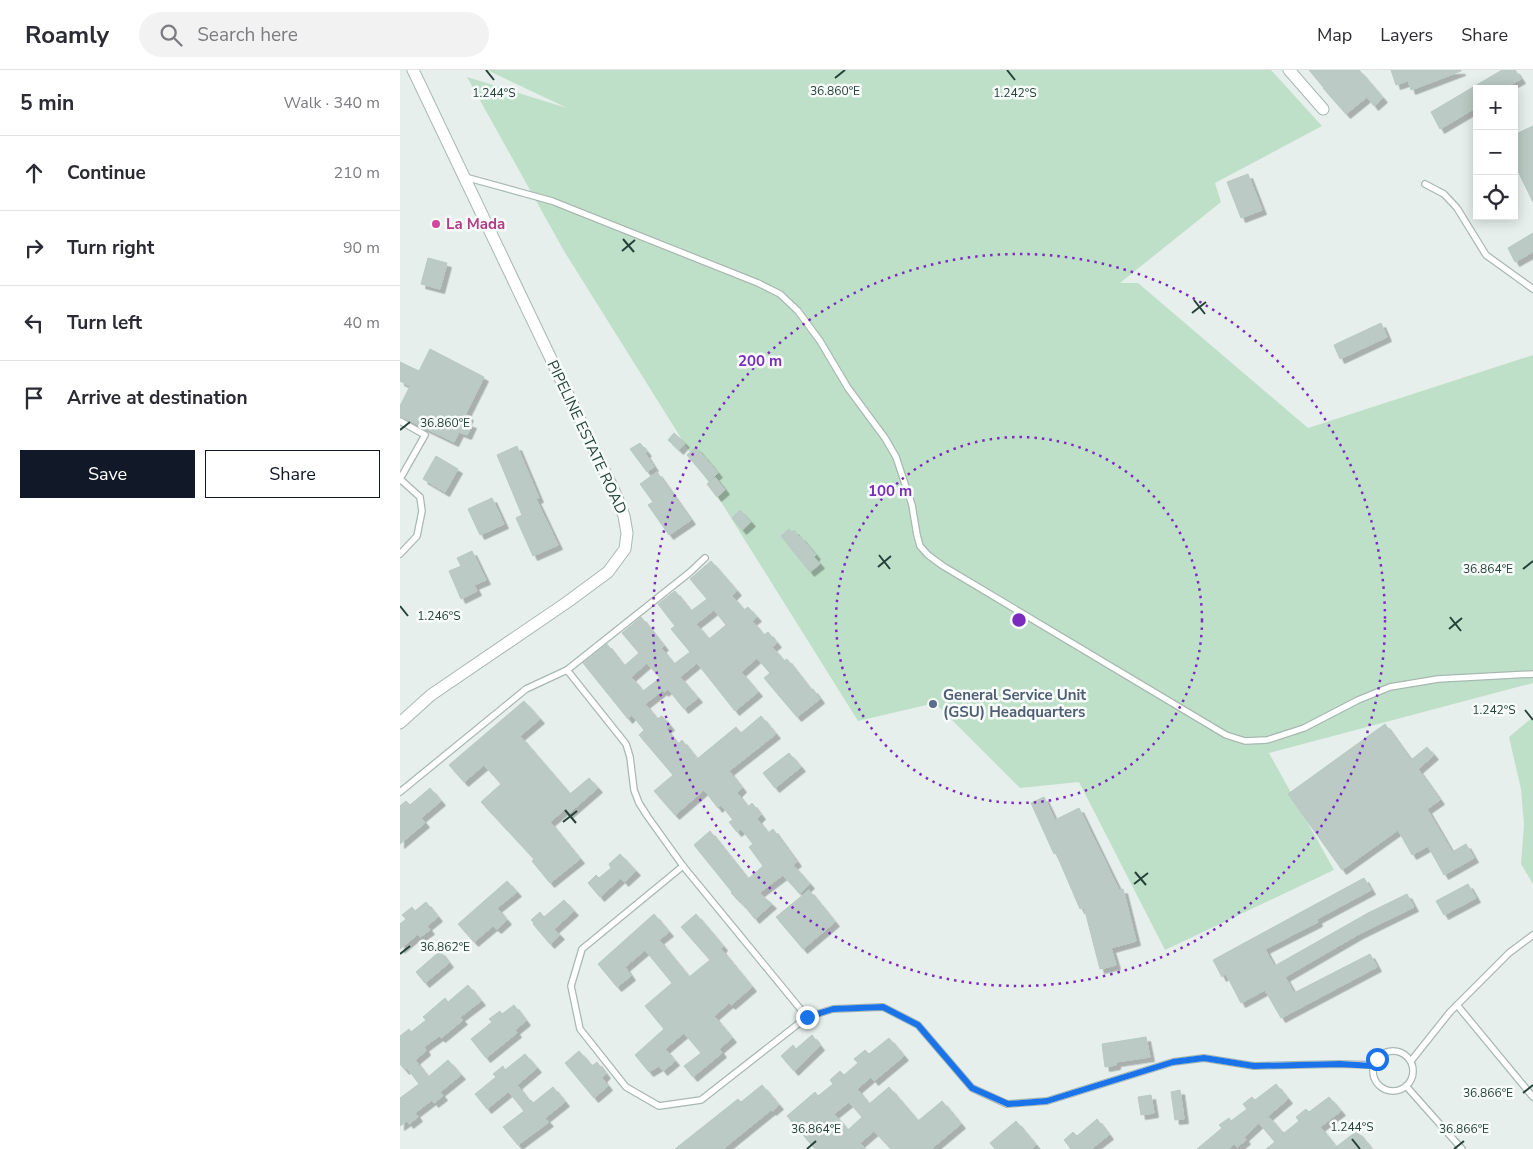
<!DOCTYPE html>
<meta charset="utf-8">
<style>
:root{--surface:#fff;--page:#f2f2f3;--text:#2b2b33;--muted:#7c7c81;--line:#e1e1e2;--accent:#111827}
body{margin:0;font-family:"Nunito Sans",sans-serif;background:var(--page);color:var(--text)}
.controls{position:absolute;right:15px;top:15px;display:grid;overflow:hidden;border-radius:0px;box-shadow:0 2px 12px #0003}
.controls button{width:45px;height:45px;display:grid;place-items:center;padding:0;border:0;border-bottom:1px solid var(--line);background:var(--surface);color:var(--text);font:25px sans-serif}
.stop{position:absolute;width:15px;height:15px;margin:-11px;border:4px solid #1a73e8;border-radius:50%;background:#fff}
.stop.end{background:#1a73e8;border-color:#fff;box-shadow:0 1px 5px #0008}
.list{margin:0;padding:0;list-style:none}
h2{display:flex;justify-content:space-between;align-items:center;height:65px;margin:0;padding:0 20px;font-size:21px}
h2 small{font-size:16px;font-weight:400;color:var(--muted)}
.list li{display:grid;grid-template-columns:32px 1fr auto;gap:15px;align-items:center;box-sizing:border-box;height:75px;padding:0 20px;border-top:1px solid var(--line)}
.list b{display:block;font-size:19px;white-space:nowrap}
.list em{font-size:16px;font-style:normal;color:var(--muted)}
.actions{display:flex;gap:10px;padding:15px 20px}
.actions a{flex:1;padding:11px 0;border:1px solid var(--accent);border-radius:0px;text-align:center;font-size:18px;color:var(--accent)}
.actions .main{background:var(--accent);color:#fff}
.icon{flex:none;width:28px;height:28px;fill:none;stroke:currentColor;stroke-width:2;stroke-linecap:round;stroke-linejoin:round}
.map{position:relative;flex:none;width:1133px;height:1079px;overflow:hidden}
header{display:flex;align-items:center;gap:30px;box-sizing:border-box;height:70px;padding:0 25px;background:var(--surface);border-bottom:1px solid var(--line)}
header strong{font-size:24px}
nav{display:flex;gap:28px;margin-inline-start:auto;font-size:18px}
.search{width:350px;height:45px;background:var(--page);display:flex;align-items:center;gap:12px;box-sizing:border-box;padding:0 18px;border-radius:28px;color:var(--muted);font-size:19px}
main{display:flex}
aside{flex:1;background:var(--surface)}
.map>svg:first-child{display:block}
.green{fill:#bfe0c8}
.building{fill:#bbcac4;stroke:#b8c9c2;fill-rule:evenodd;filter:url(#shadow)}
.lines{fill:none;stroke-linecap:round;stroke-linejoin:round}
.lane-casing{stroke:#a8b8b2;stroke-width:8}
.street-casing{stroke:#a8b8b2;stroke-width:13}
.lane{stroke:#fff;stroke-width:5.5}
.street{stroke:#fff;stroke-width:11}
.route{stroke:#1a73e8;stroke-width:6}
.ticks{fill:none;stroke:#24423a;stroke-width:2}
.ring{fill:none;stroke:#7b2cbf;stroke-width:2.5;stroke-dasharray:2.5 5}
.hotel-dot{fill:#d1479c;stroke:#f7fbf9;stroke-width:2}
.service-dot{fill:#5c6f8a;stroke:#f7fbf9;stroke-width:2}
.labels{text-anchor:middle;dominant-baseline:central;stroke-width:5;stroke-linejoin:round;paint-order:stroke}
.hotel-label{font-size:15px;font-weight:bold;fill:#b23c85;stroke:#f7fbf9;text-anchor:start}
.street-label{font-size:15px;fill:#24423a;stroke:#f7fbf9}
.service-label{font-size:15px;font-weight:bold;fill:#4e5e75;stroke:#f7fbf9;text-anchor:start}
.ticks-label{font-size:12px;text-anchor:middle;fill:#24423a;stroke:#f7fbf9;stroke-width:5;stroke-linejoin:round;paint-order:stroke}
.centre{fill:#7b2cbf;stroke:#f7fbf9;stroke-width:2.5}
.ring-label{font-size:15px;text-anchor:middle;font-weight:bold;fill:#7b2cbf;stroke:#f7fbf9;stroke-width:5;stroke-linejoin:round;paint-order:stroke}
</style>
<header>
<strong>Roamly</strong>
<div class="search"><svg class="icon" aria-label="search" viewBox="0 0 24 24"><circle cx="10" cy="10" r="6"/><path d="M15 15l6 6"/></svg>Search here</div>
<nav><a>Map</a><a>Layers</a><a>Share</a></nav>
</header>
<main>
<aside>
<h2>5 min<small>Walk · 340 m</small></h2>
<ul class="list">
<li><svg class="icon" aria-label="ahead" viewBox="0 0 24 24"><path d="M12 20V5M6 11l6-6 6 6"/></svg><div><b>Continue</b></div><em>210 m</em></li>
<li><svg class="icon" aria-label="right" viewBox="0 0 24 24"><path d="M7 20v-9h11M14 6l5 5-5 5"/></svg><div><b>Turn right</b></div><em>90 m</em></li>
<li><svg class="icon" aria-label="left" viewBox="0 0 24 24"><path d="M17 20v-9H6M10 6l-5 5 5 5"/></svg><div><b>Turn left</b></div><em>40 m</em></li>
<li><svg class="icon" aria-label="arrive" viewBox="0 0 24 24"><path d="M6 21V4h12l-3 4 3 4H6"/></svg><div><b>Arrive at destination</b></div></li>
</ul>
<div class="actions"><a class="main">Save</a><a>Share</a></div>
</aside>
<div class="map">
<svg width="1133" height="1079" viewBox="0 0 1133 1079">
<defs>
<filter id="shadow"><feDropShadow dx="4.5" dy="4.5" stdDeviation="0" flood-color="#0004"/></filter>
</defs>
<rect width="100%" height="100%" fill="#e6efeb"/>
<g class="green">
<path d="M87,0H871L922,56L815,113L821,132L720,213H738L908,358L1133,285V613L869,683L934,800L765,880L679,712L620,718L535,633L458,651L164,181L67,7L167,38Z"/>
<path d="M1133,647V814L1121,794L1124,755L1121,719L1109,667Z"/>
</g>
<g class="building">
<path d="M909,0H959L983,28L974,36L967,27L946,44L923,18H924Z"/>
<path d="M991,0H1061V1L1011,20L1008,11L996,15Z"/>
<path d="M1102,0H1115L1121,9L1110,15L1112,19H1077V37L1040,59L1031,42Z"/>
<path d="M1133,56V132L1114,93V65Z"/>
<path d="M848,104L862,140L841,148L827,112Z"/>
<path d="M1133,163V182L1115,192L1108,178Z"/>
<path d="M28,188L47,193L40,219L21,214Z"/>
<path d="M981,253L987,267L940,289L934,275Z"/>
<path d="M30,279L84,307L65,345L69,346L66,352L72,354L67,365L59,362L54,372L0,346V336L10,316L0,311V292L19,301Z"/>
<path d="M274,363L285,373L279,380L268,370Z"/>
<path d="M240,373L247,382L245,383L254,397L247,402L230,379Z"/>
<path d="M117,376L139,428L136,429L158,475L133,486L116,448L122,445L97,385Z"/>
<path d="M296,377L318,403L309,411L287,385Z"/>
<path d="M36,386L58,399L45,422L23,409Z"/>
<path d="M257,402L291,450L269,465L248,435L253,432L240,414Z"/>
<path d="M315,407L325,420L317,427L307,414Z"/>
<path d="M92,428L104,454L80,465L68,439Z"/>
<path d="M340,440L351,452L342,460L332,448Z"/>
<path d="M389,459L392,462L394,460L399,467L400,466L416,485L414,487L420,494L410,502L381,466Z"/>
<path d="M72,481L86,510L74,515L77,521L61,529L49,501L61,496L57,488Z"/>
<path d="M311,491L337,521L332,526L344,540L348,537L357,547L352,551L364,565L368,562L377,573L372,577L384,591L387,589L411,620L413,619L420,629L397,647L364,608L370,603L357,588L341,602L358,622L335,641L297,593L280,607L298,628L284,639L268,619L264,622L263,620L245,634L257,649L262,646L270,656L266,659L278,674L282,670L297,689L336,657L341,663L361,646L376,664L329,701L342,718L337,723L348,737L352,733L361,745L357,749L368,763L373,759L397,792L393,795L410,814L400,824L383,805L359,823L372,834L355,849L342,833H341L331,823L332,822L294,775L310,761L348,809L363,796L349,777L353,774L341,759L337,762L329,752L333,750L321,735L318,738L304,720L275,745L254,721L273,705L239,665L244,660L232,645L228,649L183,593L207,574L224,596L239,583L222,563L241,547L264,576L261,578L274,594L290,582L271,559L275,556L258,534L275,521L291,541L307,529L290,509ZM314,540L326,555L309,569L296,554ZM247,593L260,608L243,621L231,607Z"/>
<path d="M124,631L140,649L120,666L170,724L189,708L198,718L168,744L164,740L150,752L180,789L150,813L132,791L134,789L81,732L101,714L94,706L84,695L64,712L49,695Z"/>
<path d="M985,654L1011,690L1027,677L1034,685L1018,699L1040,730L1027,739L1052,782L1066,774L1074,788L1044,805L1028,776L1012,785L998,760L942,800L888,724Z"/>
<path d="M389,683L401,697L375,718L363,703Z"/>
<path d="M30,718L41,731L21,748L25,753L0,774V736L6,731L10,735Z"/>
<path d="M644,727L655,750L679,738L719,820L723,819L736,871L711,878L716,895L700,899L684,837L680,839L656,783L654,784L631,733Z"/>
<path d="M220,784L236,801L224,812L221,808L200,827L188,813L196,805L199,808L211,798L209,794Z"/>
<path d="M964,808L971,820L917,849L918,852L865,879L874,896L878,894L968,843L1007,824L1014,837L959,864L885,907L894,923L970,884L977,897L881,948L865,920L841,933L826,904L822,907L813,890Z"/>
<path d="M107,811L117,822L97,838L107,850L97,859L93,856L74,872L58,854Z"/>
<path d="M1068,814L1076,828L1044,845L1036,831Z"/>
<path d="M409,820L435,852L403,879L376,847Z"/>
<path d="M164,830L174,841L154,859L160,865L150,874L133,854L134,853L131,850L140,842L144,847Z"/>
<path d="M26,832L38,847L27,856L30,860L20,867L18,864L0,879V854L6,849L2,845L12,837L15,841Z"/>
<path d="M254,844L269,862L259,870L289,907L310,890L281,857L296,844L323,876L321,879L352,917L331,935L329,933L314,946L332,968L319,979L322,983L293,1007L284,996L301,983L284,963L265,979L275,991L263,1001L259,996L249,1002L235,985L264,959L245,936L272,913L245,880L225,897L231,906L217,917L198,894Z"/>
<path d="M40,881L49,893L25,913L16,902Z"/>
<path d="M68,915L81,931L60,947L63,950L41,968L39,966L24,977L26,981L15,990L28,1007L48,990L61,1005L40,1022L43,1026L34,1033L32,1030L15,1043L18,1047L9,1054L7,1051L0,1056V1028L19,1014L7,998L5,1000L0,994V966L9,959L11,962L26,950L23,947L45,928L48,932Z"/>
<path d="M114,935L126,951L115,960L117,963L86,988L71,969L92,952L89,949L100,941L102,944Z"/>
<path d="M412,965L420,976L394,1001L381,986L393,975L396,979Z"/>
<path d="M746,967L750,987L716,992V995L705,997L702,974Z"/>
<path d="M489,968L504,986L474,1011L471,1007L457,1019L469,1034L489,1017L518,1051L542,1031L561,1054L531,1079H491L474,1061L460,1073L465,1079H415L387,1046L415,1022L418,1026L433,1014L430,1010L440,1001L444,1005L458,993L454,989L465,980L469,984ZM449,1032L462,1047L448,1060L434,1044Z"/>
<path d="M179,981L192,996L197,992L206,1004L202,1008L208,1016L194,1028L165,993Z"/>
<path d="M125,984L137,998L117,1015L129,1031L131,1030L133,1033L153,1017L165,1032L145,1048L149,1052L118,1075L103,1057L124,1041L112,1026L108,1022L87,1039L75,1024L96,1007L93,1004L103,996L105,1000Z"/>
<path d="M876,1014L888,1029L868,1046L881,1061L884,1063L899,1051L896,1047L906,1039L909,1042L929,1027L941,1041L920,1057L936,1077L957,1061L972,1079H866L875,1072L859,1053L844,1067L846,1070L837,1077L834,1074L828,1079H797L822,1058L819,1055L829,1048L831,1051L847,1039L843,1034L852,1027L855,1030Z"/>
<path d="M362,1015L379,1035L372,1041L371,1040L323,1079H275L338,1029L341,1032Z"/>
<path d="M780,1020L784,1049L775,1050L771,1022Z"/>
<path d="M751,1025L754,1043L741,1045L738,1027Z"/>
<path d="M697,1049L709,1065L691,1079H671L664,1070L673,1062L677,1066Z"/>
<path d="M616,1051L636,1075L631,1079H595L590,1073Z"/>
</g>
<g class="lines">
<g class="lane-casing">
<g id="lane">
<path d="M65,107L152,131L358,213L380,224L398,241L420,271L448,318L485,368L496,387L512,435L517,465L520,476L528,485L543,496L826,665L845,671L867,670L904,658L958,630L990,617L1038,609L1133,604"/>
<path d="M1025,114L1044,124L1057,138L1086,185L1133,219"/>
<path d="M0,351L25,365L0,409"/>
<path d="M0,409L20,427L22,441L17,466L0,484"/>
<path d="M167,600L226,674L230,687L234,720L239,733L248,747L283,796L407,947"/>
<path d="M0,722L126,619L167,600L289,503L305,488"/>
<path d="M283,796L182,879L171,916L180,959L226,1017L259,1036L301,1030L407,947L433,939L483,937L518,955L572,1018L607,1034L647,1031L773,992L804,988L854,996L939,994L974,995"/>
<path d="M1057,935L1133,1027"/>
<circle cx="993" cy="1001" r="20"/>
<path d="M1011,991L1050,942L1109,883L1133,865"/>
<path d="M1006,1016L1062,1079"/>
</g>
</g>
<g class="street-casing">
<g id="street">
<path d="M889,0L923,39"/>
<path d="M0,653L31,625L166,533L208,502L225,479L227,463L224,446L216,425L13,0"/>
</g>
</g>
<use href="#lane" class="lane"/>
<use href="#street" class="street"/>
</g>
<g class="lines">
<path class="route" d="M407,947L433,939L483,937L518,955L572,1018L608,1034L647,1031L773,992L804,988L854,996L940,994L974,996L977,989"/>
</g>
<path class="ticks" d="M86,0L94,10M607,0L615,10M435,8L445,0M223,169L234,182M222,181L235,170M794,230L805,244M792,243L806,232M0,360L10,352M479,485L490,499M478,497L491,486M1123,499L1133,491M0,536L8,546M1050,547L1061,561M1049,559L1062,548M1125,640L1133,650M165,740L176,753M163,752L177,741M735,802L746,815M734,814L748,803M0,884L10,876M1123,1023L1133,1015M952,1069L960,1079M407,1079L416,1071M1054,1079L1064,1071"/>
<g class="ring">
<circle cx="619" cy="550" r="183"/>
<circle cx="619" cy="550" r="366"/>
</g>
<circle class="hotel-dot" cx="36" cy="154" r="5"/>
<circle class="service-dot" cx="533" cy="634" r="5"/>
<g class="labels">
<g class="hotel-label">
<text x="46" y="154">La Mada</text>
</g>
<g class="street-label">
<text transform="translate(187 367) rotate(65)">PIPELINE ESTATE ROAD</text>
</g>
<g class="service-label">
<text x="543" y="625">General Service Unit<tspan x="543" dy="17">(GSU) Headquarters</tspan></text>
</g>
</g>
<g class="ticks-label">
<text x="435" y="25">36.860°E</text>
<text x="94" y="27">1.244°S</text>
<text x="615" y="27">1.242°S</text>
<text x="45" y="357">36.860°E</text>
<text x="1088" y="503">36.864°E</text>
<text x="39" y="550">1.246°S</text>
<text x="1094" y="644">1.242°S</text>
<text x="45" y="881">36.862°E</text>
<text x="1088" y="1027">36.866°E</text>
<text x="952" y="1061">1.244°S</text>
<text x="416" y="1063">36.864°E</text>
<text x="1064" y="1063">36.866°E</text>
</g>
<circle cx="619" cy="550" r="8" class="centre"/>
<g class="ring-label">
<text x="360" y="296">200 m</text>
<text x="490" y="426">100 m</text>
</g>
</svg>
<div class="controls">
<button>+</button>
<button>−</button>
<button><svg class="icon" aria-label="locate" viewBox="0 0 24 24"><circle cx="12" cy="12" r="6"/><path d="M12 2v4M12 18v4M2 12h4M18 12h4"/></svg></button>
</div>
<div class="stop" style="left:977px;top:989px"></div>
<div class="stop end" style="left:407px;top:947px"></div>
</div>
</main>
